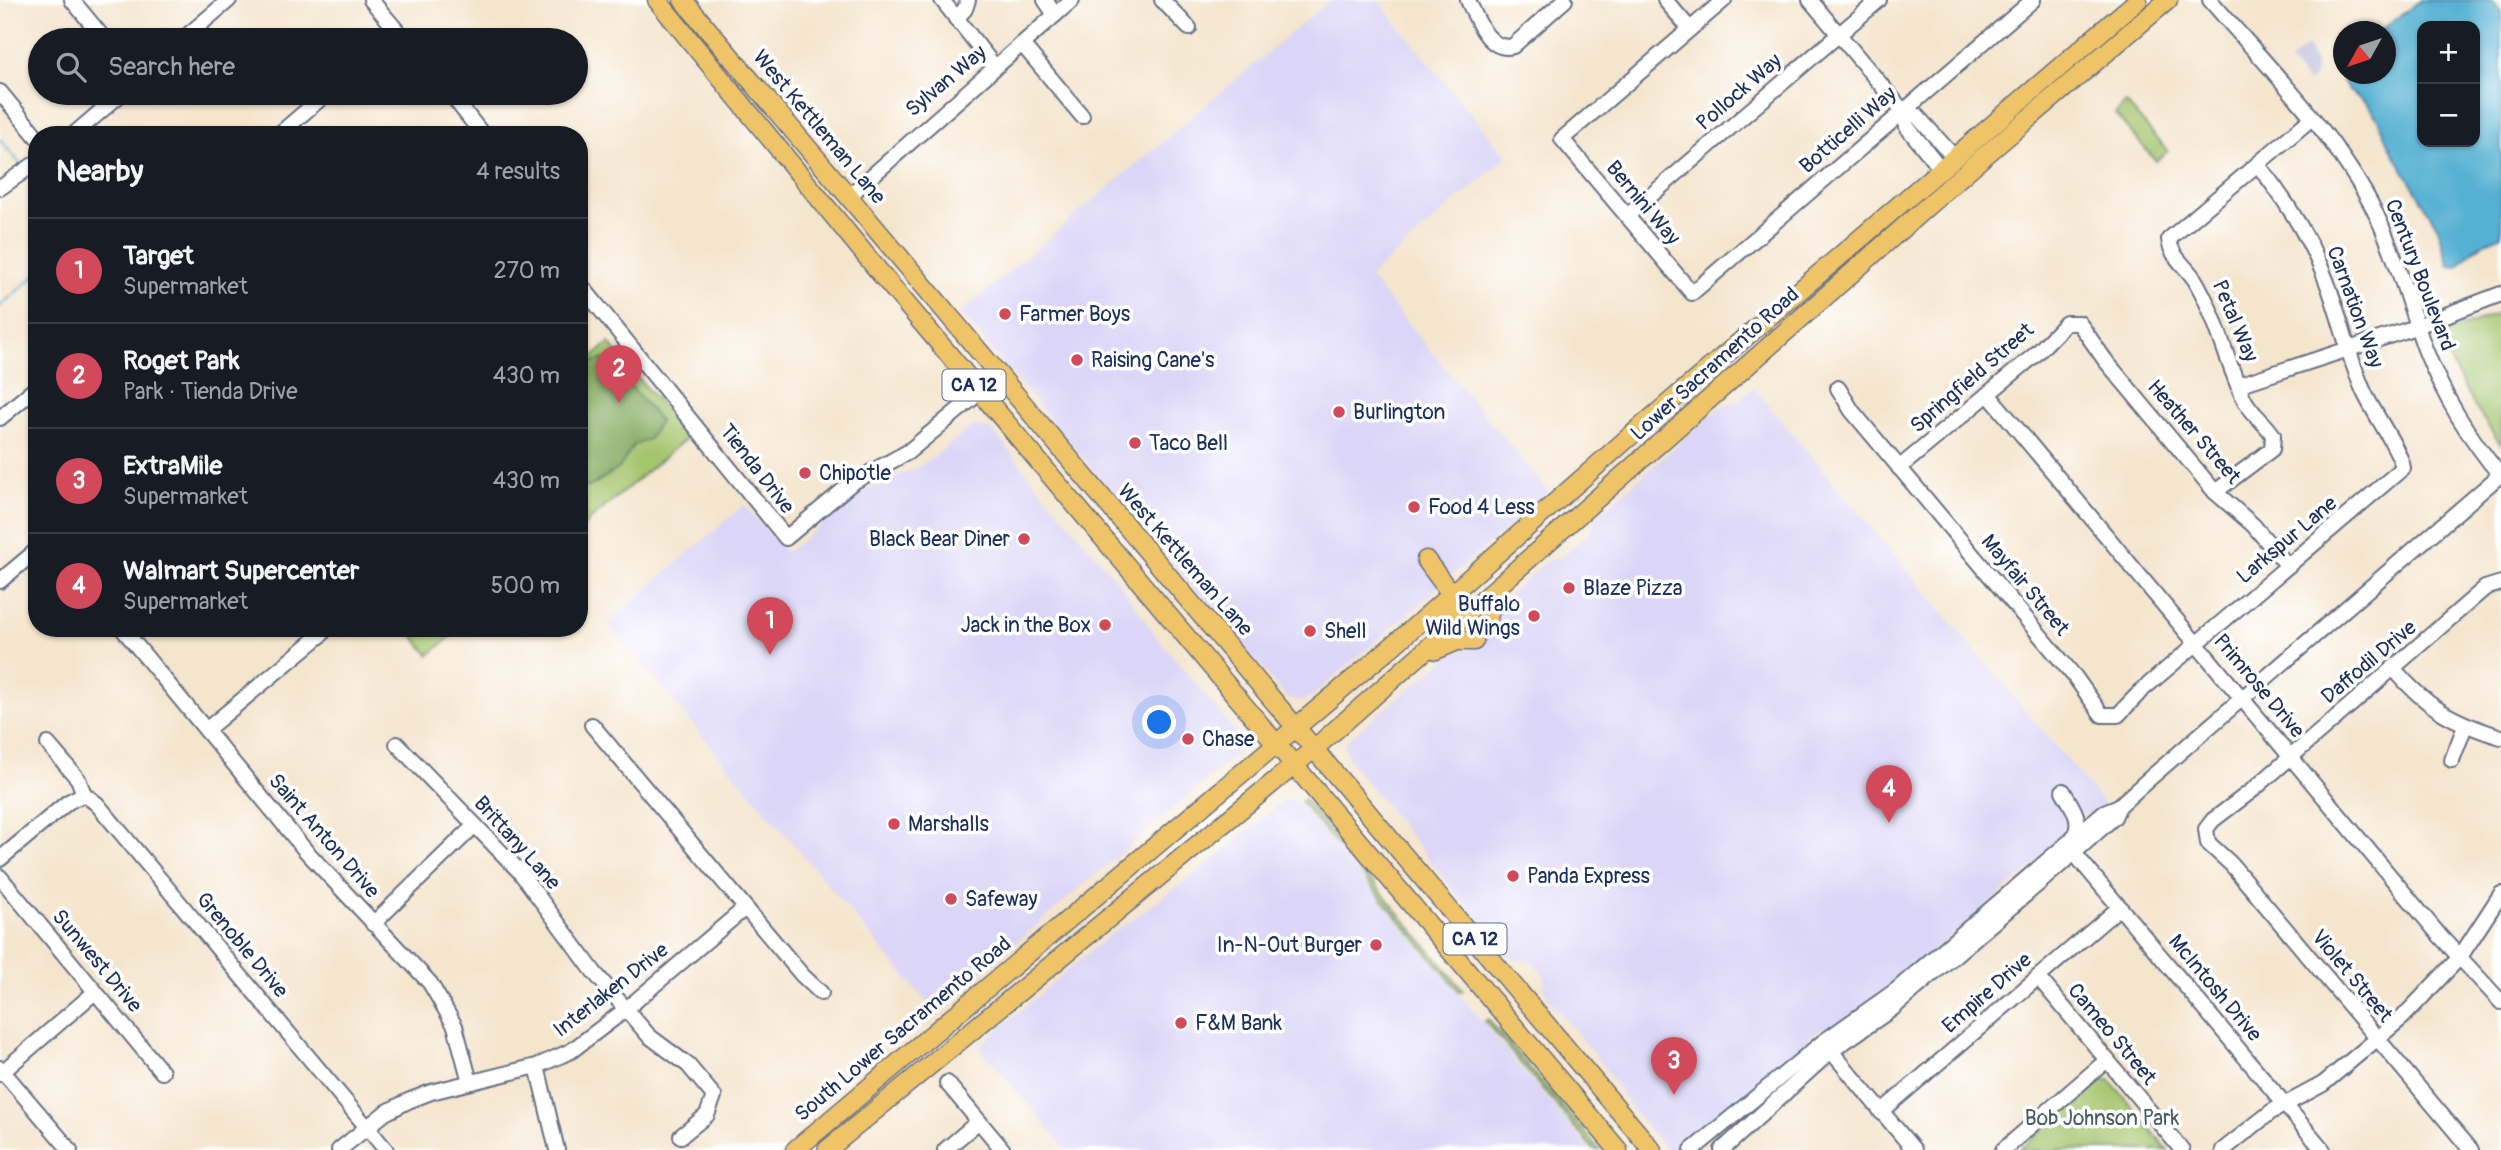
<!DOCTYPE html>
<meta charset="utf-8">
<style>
:root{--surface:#171b24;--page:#20242c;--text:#f1f3f6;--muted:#9ea1a6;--line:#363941;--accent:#d1495b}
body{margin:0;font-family:Pangolin,sans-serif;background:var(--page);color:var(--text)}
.controls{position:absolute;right:21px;top:21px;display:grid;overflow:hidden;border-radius:14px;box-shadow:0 2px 5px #0004}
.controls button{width:63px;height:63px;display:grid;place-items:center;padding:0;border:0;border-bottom:2px solid var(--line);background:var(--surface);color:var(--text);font:35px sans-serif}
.compass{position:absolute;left:2333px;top:21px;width:63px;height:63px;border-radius:50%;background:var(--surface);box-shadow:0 2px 5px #0004;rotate:230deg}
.you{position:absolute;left:1160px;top:723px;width:24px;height:24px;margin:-18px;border:5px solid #fff;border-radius:50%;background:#1a73e8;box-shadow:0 0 0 10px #1a73e833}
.badge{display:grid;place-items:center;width:46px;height:46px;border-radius:50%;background:var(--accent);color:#fff;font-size:23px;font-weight:700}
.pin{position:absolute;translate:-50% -58px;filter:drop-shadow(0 2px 4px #0008)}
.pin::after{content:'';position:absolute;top:37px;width:24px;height:21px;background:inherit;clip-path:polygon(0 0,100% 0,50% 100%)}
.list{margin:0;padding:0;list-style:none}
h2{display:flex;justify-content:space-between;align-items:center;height:91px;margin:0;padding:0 28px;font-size:30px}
h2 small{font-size:23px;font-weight:400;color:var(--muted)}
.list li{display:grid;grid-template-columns:46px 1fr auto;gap:21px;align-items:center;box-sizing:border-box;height:105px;padding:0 28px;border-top:2px solid var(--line)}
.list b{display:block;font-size:26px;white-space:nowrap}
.list p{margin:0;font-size:23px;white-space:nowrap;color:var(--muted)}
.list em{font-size:23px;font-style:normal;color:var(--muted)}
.icon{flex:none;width:38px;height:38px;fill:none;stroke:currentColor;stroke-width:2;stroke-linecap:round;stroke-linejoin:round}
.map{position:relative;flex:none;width:2501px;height:1150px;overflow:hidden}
.search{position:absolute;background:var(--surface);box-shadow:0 2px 5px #0004;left:28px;top:28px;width:560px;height:77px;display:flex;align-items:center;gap:18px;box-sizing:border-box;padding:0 24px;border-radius:38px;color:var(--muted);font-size:26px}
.panel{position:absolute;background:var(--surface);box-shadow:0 2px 5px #0004;left:28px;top:126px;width:560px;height:511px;border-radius:28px}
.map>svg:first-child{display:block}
.built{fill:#dbd6f7}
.industrial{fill:#c1c2dd}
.green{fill:#a5c56d;stroke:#607a66;stroke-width:2}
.forest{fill:#84aa60;stroke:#506c5f;stroke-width:2}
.water{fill:#54b0d2;stroke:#387098;stroke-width:2;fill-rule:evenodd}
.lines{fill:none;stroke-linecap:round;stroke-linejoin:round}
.stream{stroke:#54b0d2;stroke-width:2.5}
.minor-casing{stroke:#676f85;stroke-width:18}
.major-casing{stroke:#676f85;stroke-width:21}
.minor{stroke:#fff;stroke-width:14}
.major{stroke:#efc469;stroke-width:18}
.poi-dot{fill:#d1495b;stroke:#fff;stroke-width:2.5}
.labels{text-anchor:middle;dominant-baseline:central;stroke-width:7;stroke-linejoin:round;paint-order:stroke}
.shield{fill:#fff;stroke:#5f6d8e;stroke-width:2}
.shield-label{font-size:19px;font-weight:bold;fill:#1b2f5e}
.street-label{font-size:21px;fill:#1b2f5e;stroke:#fff}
.poi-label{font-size:21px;fill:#1b2f5e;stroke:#fff;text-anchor:start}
.park-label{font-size:21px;fill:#445c62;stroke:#fff}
</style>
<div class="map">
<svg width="2501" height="1150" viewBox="0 0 2501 1150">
<rect width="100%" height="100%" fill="#fff"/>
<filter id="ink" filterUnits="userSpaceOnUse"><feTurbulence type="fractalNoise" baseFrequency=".0143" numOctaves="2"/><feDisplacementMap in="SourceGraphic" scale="14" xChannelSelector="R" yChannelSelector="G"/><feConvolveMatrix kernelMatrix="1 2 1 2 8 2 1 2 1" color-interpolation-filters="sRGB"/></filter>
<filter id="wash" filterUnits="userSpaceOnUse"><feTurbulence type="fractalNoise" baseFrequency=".00686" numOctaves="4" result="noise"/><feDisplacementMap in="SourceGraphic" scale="28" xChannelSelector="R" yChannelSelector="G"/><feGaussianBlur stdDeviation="1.57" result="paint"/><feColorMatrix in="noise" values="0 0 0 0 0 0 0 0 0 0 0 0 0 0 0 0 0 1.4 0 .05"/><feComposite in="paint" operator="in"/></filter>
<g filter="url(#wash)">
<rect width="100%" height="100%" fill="#f4e5cd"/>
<g class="built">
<path d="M1330,0H1377L1507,157L1369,277L1549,492L1311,697L1299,701L1286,697L960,313Z"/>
<path d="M1754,388L2104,804L2092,815L2085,813L2076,821L2074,831L1904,976L1831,1030L1822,1028L1809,1037L1808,1046L1780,1071L1747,1094L1682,1150H1666L1629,1106L1604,1066L1550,1001L1544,990L1545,976L1532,961L1515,960L1504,953L1348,759L1344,745L1349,738L1455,652L1469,649L1493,627L1502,601L1547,561L1562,557L1589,533L1596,517L1720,407L1735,403Z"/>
<path d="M972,426L991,429L1120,584L1156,636L1239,736L1238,753L935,1012L607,623L744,505L786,553L862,492L926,463Z"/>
<path d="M1284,800L1297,801L1590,1150H1066L979,1046L1102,941L1207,865Z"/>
</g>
<path class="industrial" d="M2307,46L2315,61V77L2308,83L2289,61Z"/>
<g class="green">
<path d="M2126,103L2168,151L2156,161L2115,114Z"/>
<path d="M2501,312V445L2473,404L2440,342L2444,334Z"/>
<path d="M609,343L688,437L579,529V369Z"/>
<path d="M407,628H461L429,655Z"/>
<path d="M1304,799L1463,990L1460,992L1301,802Z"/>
<path d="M1488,1019L1600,1150H1594L1485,1021Z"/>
<path d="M2101,1080H2110L2168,1150H2019Z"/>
</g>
<path class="forest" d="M602,359L613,365L660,421L649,439L634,445L619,468L591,486L582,488L579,487V374L590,363Z"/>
<path class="water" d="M2421,0H2492L2501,11V235L2474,249L2457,267L2449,266L2438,228L2393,152L2378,119L2365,102L2349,91L2337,70L2343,60L2344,74H2386V32L2380,31ZM2422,26H2475V142H2422Z"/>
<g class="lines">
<g class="stream">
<path d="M0,140L23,167"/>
<path d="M30,175L37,183"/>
<path d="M0,306L37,274"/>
</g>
</g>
</g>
<g filter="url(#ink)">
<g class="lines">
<g class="minor-casing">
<g id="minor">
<path d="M72,0L105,40"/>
<path d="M371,0L405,40"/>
<path d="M942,0L995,67"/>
<path d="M1045,0L1055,15"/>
<path d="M1162,0L1189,28"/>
<path d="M1468,0C1476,18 1489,53 1513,46L1565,0"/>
<path d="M1665,0L1690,29"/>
<path d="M1724,0L1562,139L1692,293L2033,0"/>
<path d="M1810,0L1903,111L1907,127L1941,169"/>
<path d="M2210,0C2266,65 2330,128 2371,204C2395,250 2407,300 2425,349C2443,395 2469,438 2501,476"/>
<path d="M956,19L965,9L968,0"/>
<path d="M182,40L229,0"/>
<path d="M1022,44L1082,116"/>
<path d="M0,92L37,137"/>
<path d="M450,93L483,135"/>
<path d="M1903,111L1917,116L1954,157"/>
<path d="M73,135L122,93"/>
<path d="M278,135L327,93"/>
<path d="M0,188L37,162"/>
<path d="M849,196L1072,0"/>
<path d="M1627,216L1879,0"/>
<path d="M579,283L786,538L853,482L908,452L998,377"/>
<path d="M2238,385L2404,331L2501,294"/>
<path d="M1838,388L1852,411L2075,677L2102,715H2118L2142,690L2403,468C2401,452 2373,412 2364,392C2347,355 2340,313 2324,275C2308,235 2285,199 2258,165"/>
<path d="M1988,394L2440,936L2501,1002"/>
<path d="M0,418L37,387"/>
<path d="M1899,468L2036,354L2066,323H2079L2105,360L2215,492L2253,525L2288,566"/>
<path d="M2215,492L2272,449L2273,435C2264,421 2250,413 2243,397C2225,358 2217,317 2195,280C2186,266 2170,256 2169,239L2312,118"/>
<path d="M0,581L37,550"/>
<path d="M122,628L305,850L430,983L455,1026L470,1082"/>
<path d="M2393,668C2426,707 2452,722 2501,737"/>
<path d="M592,725L802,975L821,993"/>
<path d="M206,730L322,634"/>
<path d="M48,744L78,779L84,794"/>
<path d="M397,744L520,872L594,972L649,1036L688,1065L714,1096L707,1115L681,1136"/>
<path d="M2452,760L2465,726"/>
<path d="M2063,791C2072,807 2085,822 2072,839"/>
<path d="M84,794L97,804L386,1150"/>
<path d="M2074,853L2323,1150"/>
<path d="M0,859L68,802L84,794"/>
<path d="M0,877L162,1072"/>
<path d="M373,924L475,825"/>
<path d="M2038,977L2182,1150"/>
<path d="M1826,1045L1914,1150"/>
<path d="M537,1066L557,1150"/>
<path d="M0,1068L70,1150"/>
<path d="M0,1074L95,992"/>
<path d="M947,1083L1003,1150"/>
<path d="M1881,1112L2120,907"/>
<path d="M339,1150L385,1113L408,1101L431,1092L537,1066L571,1051L625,1010L745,908"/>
<path d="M945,1150L979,1121"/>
<path d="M1692,1150L1823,1042L1895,991L2104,812L2119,806"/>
<path d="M1722,1150L1831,1051L1892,1009L2066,860L2114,817L2119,806L2149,779L2500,475"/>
<path d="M2003,1150L2107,1060"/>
<path d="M2223,1150L2271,1112L2323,1084L2403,1017L2460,957L2501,894"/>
<path d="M2471,1150L2231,864L2208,843L2206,829L2213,820L2254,789L2485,588L2501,583"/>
</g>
</g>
<g class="major-casing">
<g id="major">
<path d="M657,0L881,274L1618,1150"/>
<path d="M683,0L1652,1150"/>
<path d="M1426,560L1457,602L1455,611L1440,626"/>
<path d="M1489,628L1488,616L1498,592"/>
<path d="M1436,650L1457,641H1474"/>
<path d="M795,1150L1396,643L1628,438L2138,0"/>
<path d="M827,1150L1315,748L1975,164L2168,0"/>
</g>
</g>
<use href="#minor" class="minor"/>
<use href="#major" class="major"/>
</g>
</g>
<g class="poi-dot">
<circle cx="1005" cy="314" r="7"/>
<circle cx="1077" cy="360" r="7"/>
<circle cx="1339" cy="412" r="7"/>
<circle cx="1135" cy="443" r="7"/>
<circle cx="805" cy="473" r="7"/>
<circle cx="1414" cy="507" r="7"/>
<circle cx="1024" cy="539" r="7"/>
<circle cx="1569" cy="588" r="7"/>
<circle cx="1534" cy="616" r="7"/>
<circle cx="1105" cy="625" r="7"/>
<circle cx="1310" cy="631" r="7"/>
<circle cx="1188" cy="739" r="7"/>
<circle cx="894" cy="824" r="7"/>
<circle cx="1513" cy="876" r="7"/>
<circle cx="951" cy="899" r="7"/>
<circle cx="1376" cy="945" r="7"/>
<circle cx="1181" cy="1023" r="7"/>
</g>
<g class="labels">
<g class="shield">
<rect x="942.5" y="369.5" width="63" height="31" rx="5"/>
<rect x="1443.5" y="923.5" width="63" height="31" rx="5"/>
</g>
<g class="shield-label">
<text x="974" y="385">CA 12</text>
<text x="1475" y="939">CA 12</text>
</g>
<g class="street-label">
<text transform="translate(946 81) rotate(-40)">Sylvan Way</text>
<text transform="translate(1739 92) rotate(-41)">Pollock Way</text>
<text transform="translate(819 127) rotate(50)">West Kettleman Lane</text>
<text transform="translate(1848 130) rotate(-41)">Botticelli Way</text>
<text transform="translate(1643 203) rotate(50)">Bernini Way</text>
<text transform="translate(2420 275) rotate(69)">Century Boulevard</text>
<text transform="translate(2355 307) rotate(70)">Carnation Way</text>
<text transform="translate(2235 321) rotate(67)">Petal Way</text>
<text transform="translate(1715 364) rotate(-42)">Lower Sacramento Road</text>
<text transform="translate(1972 378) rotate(-41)">Springfield Street</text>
<text transform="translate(2194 432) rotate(49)">Heather Street</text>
<text transform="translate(757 469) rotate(52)">Tienda Drive</text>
<text transform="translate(2287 540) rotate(-40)">Larkspur Lane</text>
<text transform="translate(1185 560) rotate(49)">West Kettleman Lane</text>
<text transform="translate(2025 585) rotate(50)">Mayfair Street</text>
<text transform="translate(2369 662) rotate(-40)">Daffodil Drive</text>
<text transform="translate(2259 686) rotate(50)">Primrose Drive</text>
<text transform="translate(324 836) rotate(49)">Saint Anton Drive</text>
<text transform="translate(517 843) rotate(48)">Brittany Lane</text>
<text transform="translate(242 945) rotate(50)">Grenoble Drive</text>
<text transform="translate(97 961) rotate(50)">Sunwest Drive</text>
<text transform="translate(2352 976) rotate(50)">Violet Street</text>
<text transform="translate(2215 988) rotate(50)">McIntosh Drive</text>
<text transform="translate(611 990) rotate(-38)">Interlaken Drive</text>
<text transform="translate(1987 993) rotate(-41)">Empire Drive</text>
<text transform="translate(903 1029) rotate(-40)">South Lower Sacramento Road</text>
<text transform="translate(2112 1034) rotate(50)">Cameo Street</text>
</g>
<g class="poi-label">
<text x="1019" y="314">Farmer Boys</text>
<text x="1091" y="360">Raising Cane's</text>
<text x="1353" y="412">Burlington</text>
<text x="1149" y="443">Taco Bell</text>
<text x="819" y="473">Chipotle</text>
<text x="1428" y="507">Food 4 Less</text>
<text x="1010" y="539" text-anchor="end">Black Bear Diner</text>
<text x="1583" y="588">Blaze Pizza</text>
<text x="1520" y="604" text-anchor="end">Buffalo<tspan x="1520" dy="24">Wild Wings</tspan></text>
<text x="1091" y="625" text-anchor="end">Jack in the Box</text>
<text x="1324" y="631">Shell</text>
<text x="1202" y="739">Chase</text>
<text x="908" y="824">Marshalls</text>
<text x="1527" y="876">Panda Express</text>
<text x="965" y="899">Safeway</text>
<text x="1362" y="945" text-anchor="end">In-N-Out Burger</text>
<text x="1195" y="1023">F&amp;M Bank</text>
</g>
<g class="park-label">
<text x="2102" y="1118">Bob Johnson Park</text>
</g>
</g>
</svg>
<div class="controls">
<button>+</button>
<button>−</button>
</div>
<svg class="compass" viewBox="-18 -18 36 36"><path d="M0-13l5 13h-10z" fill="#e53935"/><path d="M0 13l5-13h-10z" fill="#9ea1a6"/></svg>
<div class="you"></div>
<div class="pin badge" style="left:770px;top:655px">1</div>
<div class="pin badge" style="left:619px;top:403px">2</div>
<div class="pin badge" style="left:1674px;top:1095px">3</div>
<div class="pin badge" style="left:1889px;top:823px">4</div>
<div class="search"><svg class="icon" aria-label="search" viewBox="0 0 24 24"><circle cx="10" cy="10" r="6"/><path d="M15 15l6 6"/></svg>Search here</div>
<section class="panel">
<h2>Nearby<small>4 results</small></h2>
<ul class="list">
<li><span class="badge">1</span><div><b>Target</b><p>Supermarket</p></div><em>270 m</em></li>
<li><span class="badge">2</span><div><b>Roget Park</b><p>Park · Tienda Drive</p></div><em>430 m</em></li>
<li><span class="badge">3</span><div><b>ExtraMile</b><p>Supermarket</p></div><em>430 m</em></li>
<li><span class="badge">4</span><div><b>Walmart Supercenter</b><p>Supermarket</p></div><em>500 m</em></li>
</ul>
</section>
</div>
